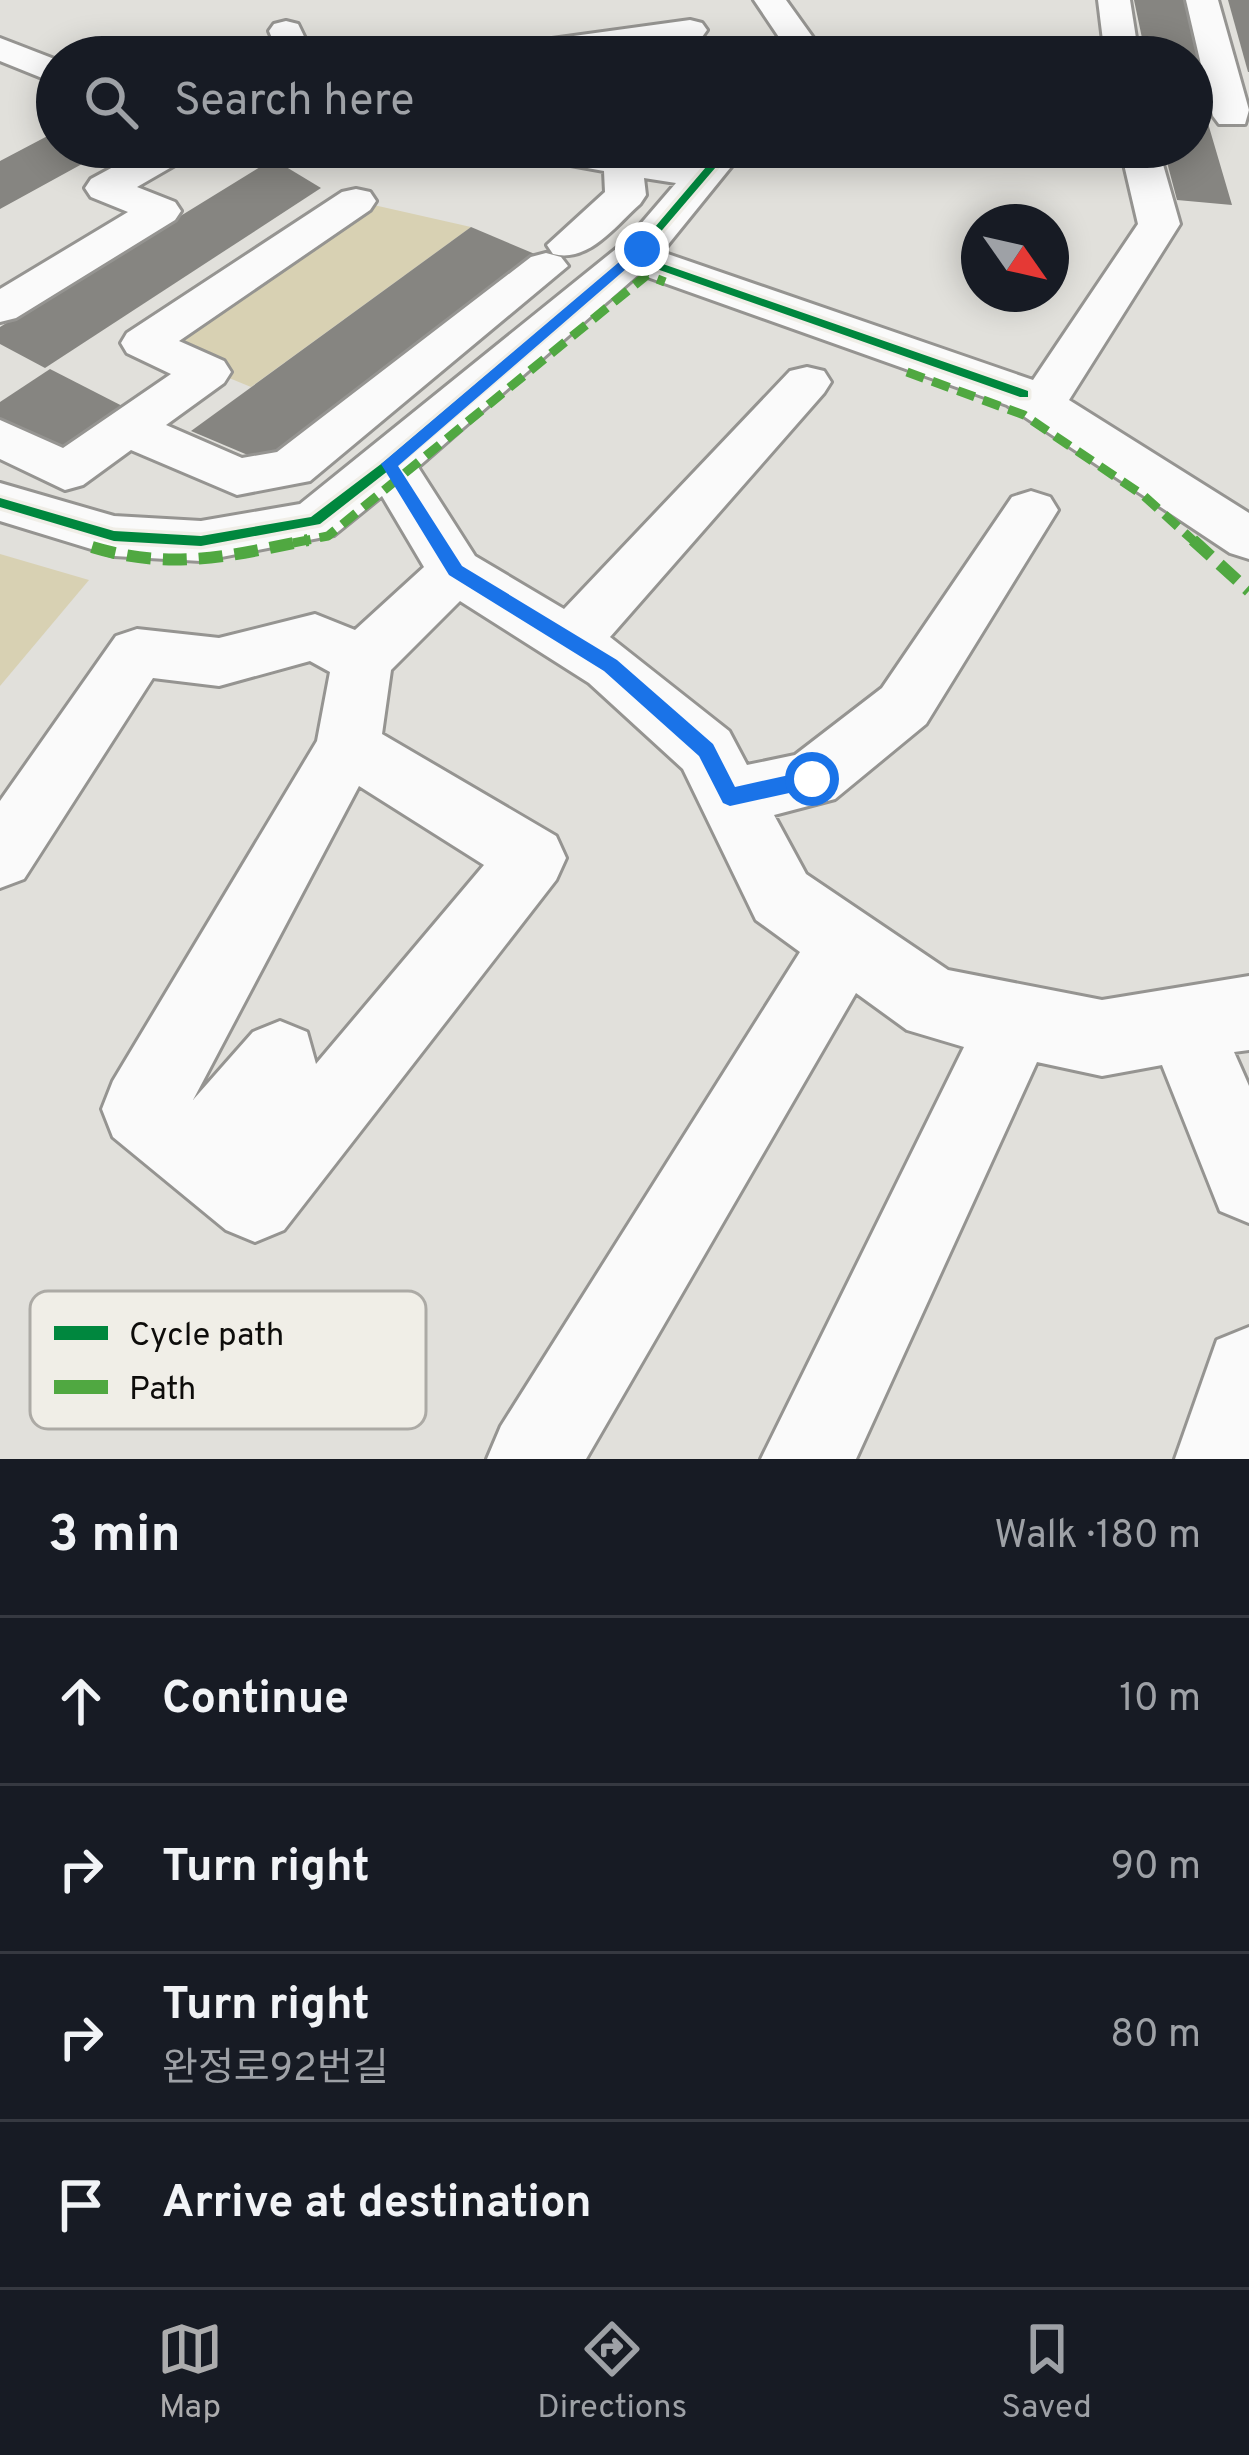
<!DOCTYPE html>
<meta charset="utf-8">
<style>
:root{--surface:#171b24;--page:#242831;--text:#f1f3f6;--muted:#9ea1a6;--line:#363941;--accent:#acacad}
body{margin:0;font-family:Overpass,"Noto Sans KR",sans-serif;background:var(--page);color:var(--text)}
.compass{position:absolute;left:961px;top:204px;width:108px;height:108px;border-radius:50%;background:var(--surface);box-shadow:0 6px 30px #0003;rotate:124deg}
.stop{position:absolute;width:36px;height:36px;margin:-27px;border:9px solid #1a73e8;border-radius:50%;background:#fff}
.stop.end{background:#1a73e8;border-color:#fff;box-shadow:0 3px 12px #0008}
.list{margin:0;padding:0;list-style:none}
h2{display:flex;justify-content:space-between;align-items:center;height:156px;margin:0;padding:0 48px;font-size:51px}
h2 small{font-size:39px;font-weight:400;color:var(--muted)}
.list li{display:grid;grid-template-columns:78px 1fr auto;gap:36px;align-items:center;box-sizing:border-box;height:168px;padding:0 48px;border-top:3px solid var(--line)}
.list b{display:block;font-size:45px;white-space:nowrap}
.list p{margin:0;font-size:39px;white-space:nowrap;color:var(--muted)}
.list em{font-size:39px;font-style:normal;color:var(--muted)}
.icon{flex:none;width:66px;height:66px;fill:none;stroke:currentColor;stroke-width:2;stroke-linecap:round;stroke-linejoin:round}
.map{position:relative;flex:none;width:1249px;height:1459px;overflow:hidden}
.search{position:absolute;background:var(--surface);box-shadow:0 6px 30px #0003;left:36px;right:36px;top:36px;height:132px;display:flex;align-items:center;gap:30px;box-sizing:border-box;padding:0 42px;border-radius:66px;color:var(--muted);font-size:45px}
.sheet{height:828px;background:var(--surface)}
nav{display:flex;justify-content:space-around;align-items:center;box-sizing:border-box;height:168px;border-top:3px solid var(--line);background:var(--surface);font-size:33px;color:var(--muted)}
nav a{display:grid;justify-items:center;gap:6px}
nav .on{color:var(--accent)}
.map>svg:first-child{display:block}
.green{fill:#d8d1b3}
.building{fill:#868581}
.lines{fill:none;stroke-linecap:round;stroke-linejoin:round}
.minor-casing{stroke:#959491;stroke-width:6}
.minor{fill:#fafafa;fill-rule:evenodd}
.quiet-far1{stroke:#50a841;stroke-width:9;stroke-dasharray:18 9;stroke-linecap:butt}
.quiet{stroke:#50a841;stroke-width:12;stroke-dasharray:24 12;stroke-linecap:butt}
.cycleway-casing{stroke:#f0eee7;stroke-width:7}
.cycleway{fill:#00873e;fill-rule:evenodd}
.route{fill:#1a73e8}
.key{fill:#f0eee7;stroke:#acaaa5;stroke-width:3}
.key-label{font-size:33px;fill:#0d0c0a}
</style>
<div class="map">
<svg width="1249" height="1459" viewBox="0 0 1249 1459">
<rect width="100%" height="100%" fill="#e1e0db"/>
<g class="green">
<path d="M356,201L471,227L251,387L144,343Z"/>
<path d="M0,554L89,580L0,686Z"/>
</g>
<g class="building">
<path d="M1134,0H1185L1210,102L1192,100V57H1146Z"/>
<path d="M1228,0H1249V72H1248Z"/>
<path d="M1192,119L1207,120L1232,205L1177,200L1163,147H1192Z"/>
<path d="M57,131V147H113L0,209V161Z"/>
<path d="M273,159L321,188L45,368L0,344V327Z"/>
<path d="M471,227L542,257L274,466L191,431Z"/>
<path d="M50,369L134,412L67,459L0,421V402Z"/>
</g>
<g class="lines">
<g class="minor-casing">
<g id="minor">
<path d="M754,0H786L824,53L822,57H786L789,52Z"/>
<path d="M1098,0H1130L1139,57H1105Z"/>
<path d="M1186,0H1218L1249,110L1245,124H1219L1213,116Z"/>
<path d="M690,20L702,23L707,30L702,37L569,57H477L482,50L494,47Z"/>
<path d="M286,21L298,24L314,57H280L269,31L274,24Z"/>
<path d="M0,38L57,60V84L0,61Z"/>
<path d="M150,147H212L207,155L182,161L137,187L175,202L181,211L175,220L16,318L0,322V289L128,212L91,197L85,188L91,179Z"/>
<path d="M510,147H600L694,162L707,147H747L662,252L1033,380L1138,224L1120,147H1158L1180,224L1069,400L1249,513V559L1230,553L1007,405L639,274L418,467L475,556L564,609L790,371L807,367L824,371L831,382L824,393L610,637L729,731L747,765L795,755L882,688L1012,497L1031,491L1050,497L1058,510L926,724L835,799L774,815L806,874L948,970L1102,1000L1249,976V1050L1234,1052L1249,1086V1223L1220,1211L1162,1065L1102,1076L1037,1062L856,1459H761L964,1047L907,1030L856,993L586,1459H487L501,1426L800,952L756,920L683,769L589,683L460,601L391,670L382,734L556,836L566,858L556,880L284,1230L255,1242L226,1230L113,1137L102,1109L113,1081L317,741L330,672L310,661L219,686L153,678L24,879L0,888V801L116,636L137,629L219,638L315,614L355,630L424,567L382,496L334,535L201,561L114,556L0,521V483L114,516L201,521L300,504L627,240L676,183L644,178L646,195L640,204C615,226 589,263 553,254L547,245L605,192L604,171L515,155ZM359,786L484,865L316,1064L307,1032L280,1021L253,1032L193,1100Z"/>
<path d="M356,189L370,192L376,201L370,210L179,341L224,361L231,372L224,383L166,425L242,458L277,452L531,257L546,253L561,257L568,266L310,481L237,495L131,450L83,485L65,490L0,459V420L63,448L171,374L127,353L121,343L127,333L342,192Z"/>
<path d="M1249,1327V1459H1175L1217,1340Z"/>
</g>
</g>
<use href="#minor" class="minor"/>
<g class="quiet-far1">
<path d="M907,372L1024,415L1144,496L1196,543"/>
<path d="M293,543L328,536L647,275L665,282"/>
</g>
<g class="quiet">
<path d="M1193,540L1249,591"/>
<path d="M92,547C171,571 230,556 308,540"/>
</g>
<g class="cycleway-casing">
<path id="cycleway" d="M723,147H733L640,256L1028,391V397H1020L634,261L393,467L320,524L201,546L114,541L0,507V498L114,531L201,536L311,517L385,461L638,247Z"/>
</g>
<use href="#cycleway" class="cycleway"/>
</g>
<path class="route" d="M638,246L649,249L398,466L462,566L617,660L713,744L735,787L812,770L822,779L812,788L730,806L723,803L699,756L604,671L449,575L381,464Z"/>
<rect x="30" y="1291" width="396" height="138" rx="18" class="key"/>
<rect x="54" y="1326" width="54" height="14" fill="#00873e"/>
<rect x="54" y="1380" width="54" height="14" fill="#50a841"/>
<g class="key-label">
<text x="129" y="1345">Cycle path</text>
<text x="129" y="1399">Path</text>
</g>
</svg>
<svg class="compass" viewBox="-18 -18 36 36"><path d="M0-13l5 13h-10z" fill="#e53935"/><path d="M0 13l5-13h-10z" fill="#9ea1a6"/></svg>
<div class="stop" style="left:812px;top:779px"></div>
<div class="stop end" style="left:642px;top:249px"></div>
<div class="search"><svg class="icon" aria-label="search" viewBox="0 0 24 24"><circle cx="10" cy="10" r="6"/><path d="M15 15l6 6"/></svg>Search here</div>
</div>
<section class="sheet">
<h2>3 min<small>Walk · 180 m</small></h2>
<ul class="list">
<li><svg class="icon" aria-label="ahead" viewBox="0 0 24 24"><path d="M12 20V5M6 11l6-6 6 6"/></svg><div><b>Continue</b></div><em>10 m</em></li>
<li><svg class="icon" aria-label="right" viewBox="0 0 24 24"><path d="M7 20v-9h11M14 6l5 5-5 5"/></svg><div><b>Turn right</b></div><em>90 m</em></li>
<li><svg class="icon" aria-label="right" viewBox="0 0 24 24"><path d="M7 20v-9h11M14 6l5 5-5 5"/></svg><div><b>Turn right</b><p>완정로92번길</p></div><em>80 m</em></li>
<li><svg class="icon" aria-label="arrive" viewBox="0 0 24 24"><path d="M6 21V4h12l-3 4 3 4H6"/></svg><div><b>Arrive at destination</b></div></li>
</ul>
</section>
<nav>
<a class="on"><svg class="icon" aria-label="map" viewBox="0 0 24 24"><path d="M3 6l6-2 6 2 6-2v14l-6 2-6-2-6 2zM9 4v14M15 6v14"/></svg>Map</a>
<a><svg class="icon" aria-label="directions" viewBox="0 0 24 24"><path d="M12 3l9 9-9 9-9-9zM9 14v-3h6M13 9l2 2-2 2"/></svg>Directions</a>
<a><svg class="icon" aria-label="saved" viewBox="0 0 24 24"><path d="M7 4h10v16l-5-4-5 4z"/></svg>Saved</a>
</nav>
